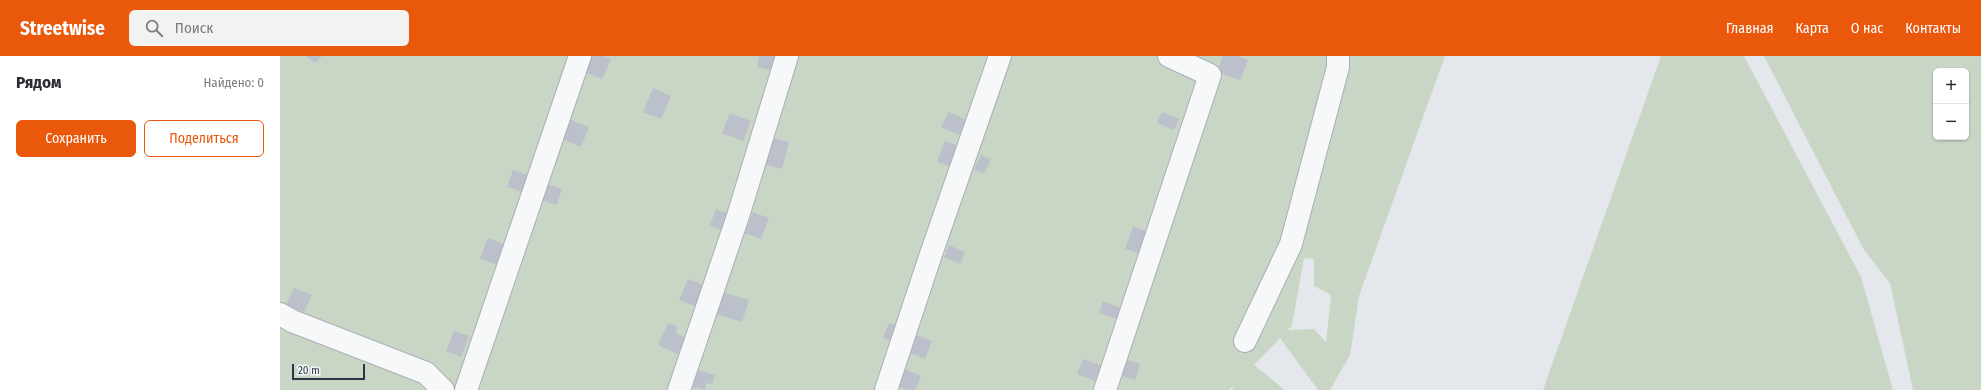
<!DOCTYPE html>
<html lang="ru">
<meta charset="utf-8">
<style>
:root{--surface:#fff;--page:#f2f2f3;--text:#2b2b33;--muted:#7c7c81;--line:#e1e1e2;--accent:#ea580c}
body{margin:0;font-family:"Fira Sans Condensed",sans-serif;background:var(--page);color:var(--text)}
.controls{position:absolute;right:12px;top:12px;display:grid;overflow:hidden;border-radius:6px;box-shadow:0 1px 3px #0004}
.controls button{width:36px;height:36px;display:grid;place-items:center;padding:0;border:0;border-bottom:1px solid var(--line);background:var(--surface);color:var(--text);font:20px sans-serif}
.scale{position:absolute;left:12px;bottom:10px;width:73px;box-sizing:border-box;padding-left:4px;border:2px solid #2b3445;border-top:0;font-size:11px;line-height:14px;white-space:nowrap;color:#2b3445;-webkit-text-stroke:3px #f4f6f9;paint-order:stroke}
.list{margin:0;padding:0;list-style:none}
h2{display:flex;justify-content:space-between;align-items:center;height:52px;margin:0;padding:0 16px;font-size:17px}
h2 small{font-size:13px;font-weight:400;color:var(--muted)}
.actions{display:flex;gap:8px;padding:12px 16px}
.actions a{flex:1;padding:9px 0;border:1px solid var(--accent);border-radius:6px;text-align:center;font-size:14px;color:var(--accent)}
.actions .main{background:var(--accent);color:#fff}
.icon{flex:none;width:22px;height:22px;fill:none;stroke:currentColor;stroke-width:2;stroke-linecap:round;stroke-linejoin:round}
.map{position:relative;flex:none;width:1701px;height:334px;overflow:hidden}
header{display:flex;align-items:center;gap:24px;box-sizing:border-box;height:56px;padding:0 20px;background:var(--accent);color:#fff}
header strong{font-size:19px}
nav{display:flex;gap:22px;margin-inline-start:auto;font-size:14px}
.search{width:280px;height:36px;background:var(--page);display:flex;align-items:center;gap:10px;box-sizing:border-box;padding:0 14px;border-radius:6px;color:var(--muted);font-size:15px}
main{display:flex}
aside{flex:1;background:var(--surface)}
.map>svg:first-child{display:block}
.green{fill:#c9d6c5;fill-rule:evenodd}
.building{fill:#bbc0ca}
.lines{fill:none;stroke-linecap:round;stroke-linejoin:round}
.minor-casing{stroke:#a9aeb7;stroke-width:24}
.minor{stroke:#f7f8fa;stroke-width:22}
</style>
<header>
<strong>Streetwise</strong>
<div class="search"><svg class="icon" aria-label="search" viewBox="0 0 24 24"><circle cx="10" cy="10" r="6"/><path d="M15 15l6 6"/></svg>Поиск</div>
<nav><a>Главная</a><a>Карта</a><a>О нас</a><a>Контакты</a></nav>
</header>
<main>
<aside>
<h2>Рядом<small>Найдено: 0</small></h2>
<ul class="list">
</ul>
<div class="actions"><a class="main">Сохранить</a><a>Поделиться</a></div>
</aside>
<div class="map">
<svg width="1701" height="334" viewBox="0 0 1701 334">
<rect width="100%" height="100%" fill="#e4e7ec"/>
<g class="green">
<path d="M0,0H1165L1079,240L1070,299L1050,334H1038L1000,282L974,309L1005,334H952L954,329L949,334H0ZM1024,202L1034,203V230L1051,239L1046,286L1034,273L1008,274L1012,269Z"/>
<path d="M1381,0H1464L1581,221L1613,334H1263Z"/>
<path d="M1484,0H1701V334H1633L1610,227L1584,194ZM1656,15H1686V81H1656Z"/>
</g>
<g class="building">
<path d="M26,0H42L35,7Z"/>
<path d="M312,0H324L331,3L322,23L305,16Z"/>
<path d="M479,0H498L494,15L477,11Z"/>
<path d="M943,0H958L968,4L960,24L937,16Z"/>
<path d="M373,32L391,40L381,63L363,56Z"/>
<path d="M669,56L686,64L679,79L661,71Z"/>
<path d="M882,56L899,63L894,74L877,67Z"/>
<path d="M450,57L471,65L463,85L442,77Z"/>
<path d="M291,64L309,71L301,91L283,83Z"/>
<path d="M490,81L509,86L502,113L483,108Z"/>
<path d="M665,85L679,90L672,111L657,106Z"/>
<path d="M701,99L711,103L704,118L694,114Z"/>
<path d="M233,114L248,119L242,136L227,131Z"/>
<path d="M267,128L282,133L277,149L261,144Z"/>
<path d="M436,153L448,158L441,174L430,169Z"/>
<path d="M473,156L489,162L481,183L465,177Z"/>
<path d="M853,170L866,175L858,197L845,193Z"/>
<path d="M208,182L226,189L217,209L200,202Z"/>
<path d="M669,189L685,196L680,208L664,201Z"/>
<path d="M408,223L426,230L417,251L399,244Z"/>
<path d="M14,232L32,239L24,256L6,249Z"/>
<path d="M442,236L469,244L462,266L436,258Z"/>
<path d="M823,245L841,252L837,263L819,257Z"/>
<path d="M388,267L398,271L395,277L406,281L398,298L378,289Z"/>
<path d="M609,267L621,272L616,287L603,282Z"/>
<path d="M174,275L189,280L181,301L166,295Z"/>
<path d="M636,279L652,285L645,303L630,297Z"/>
<path d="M803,303L821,310L815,325L797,318Z"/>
<path d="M844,303L860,308L855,324L839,319Z"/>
<path d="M625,313L641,320L635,334H627L618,330Z"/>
<path d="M418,314L435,319L432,328L427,327L425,334L413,331Z"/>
</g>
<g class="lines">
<g class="minor-casing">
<g id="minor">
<path d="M0,258L12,265L146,317L163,334"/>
<path d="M965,285L1011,188L1058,11V0"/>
<path d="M186,334L300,0"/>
<path d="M399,334L458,160L507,0"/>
<path d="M606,334L650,201L720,0"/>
<path d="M825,334L930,19L889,0"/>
</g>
</g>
<use href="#minor" class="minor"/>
</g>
</svg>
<div class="controls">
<button>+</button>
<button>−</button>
</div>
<div class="scale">20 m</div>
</div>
</main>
